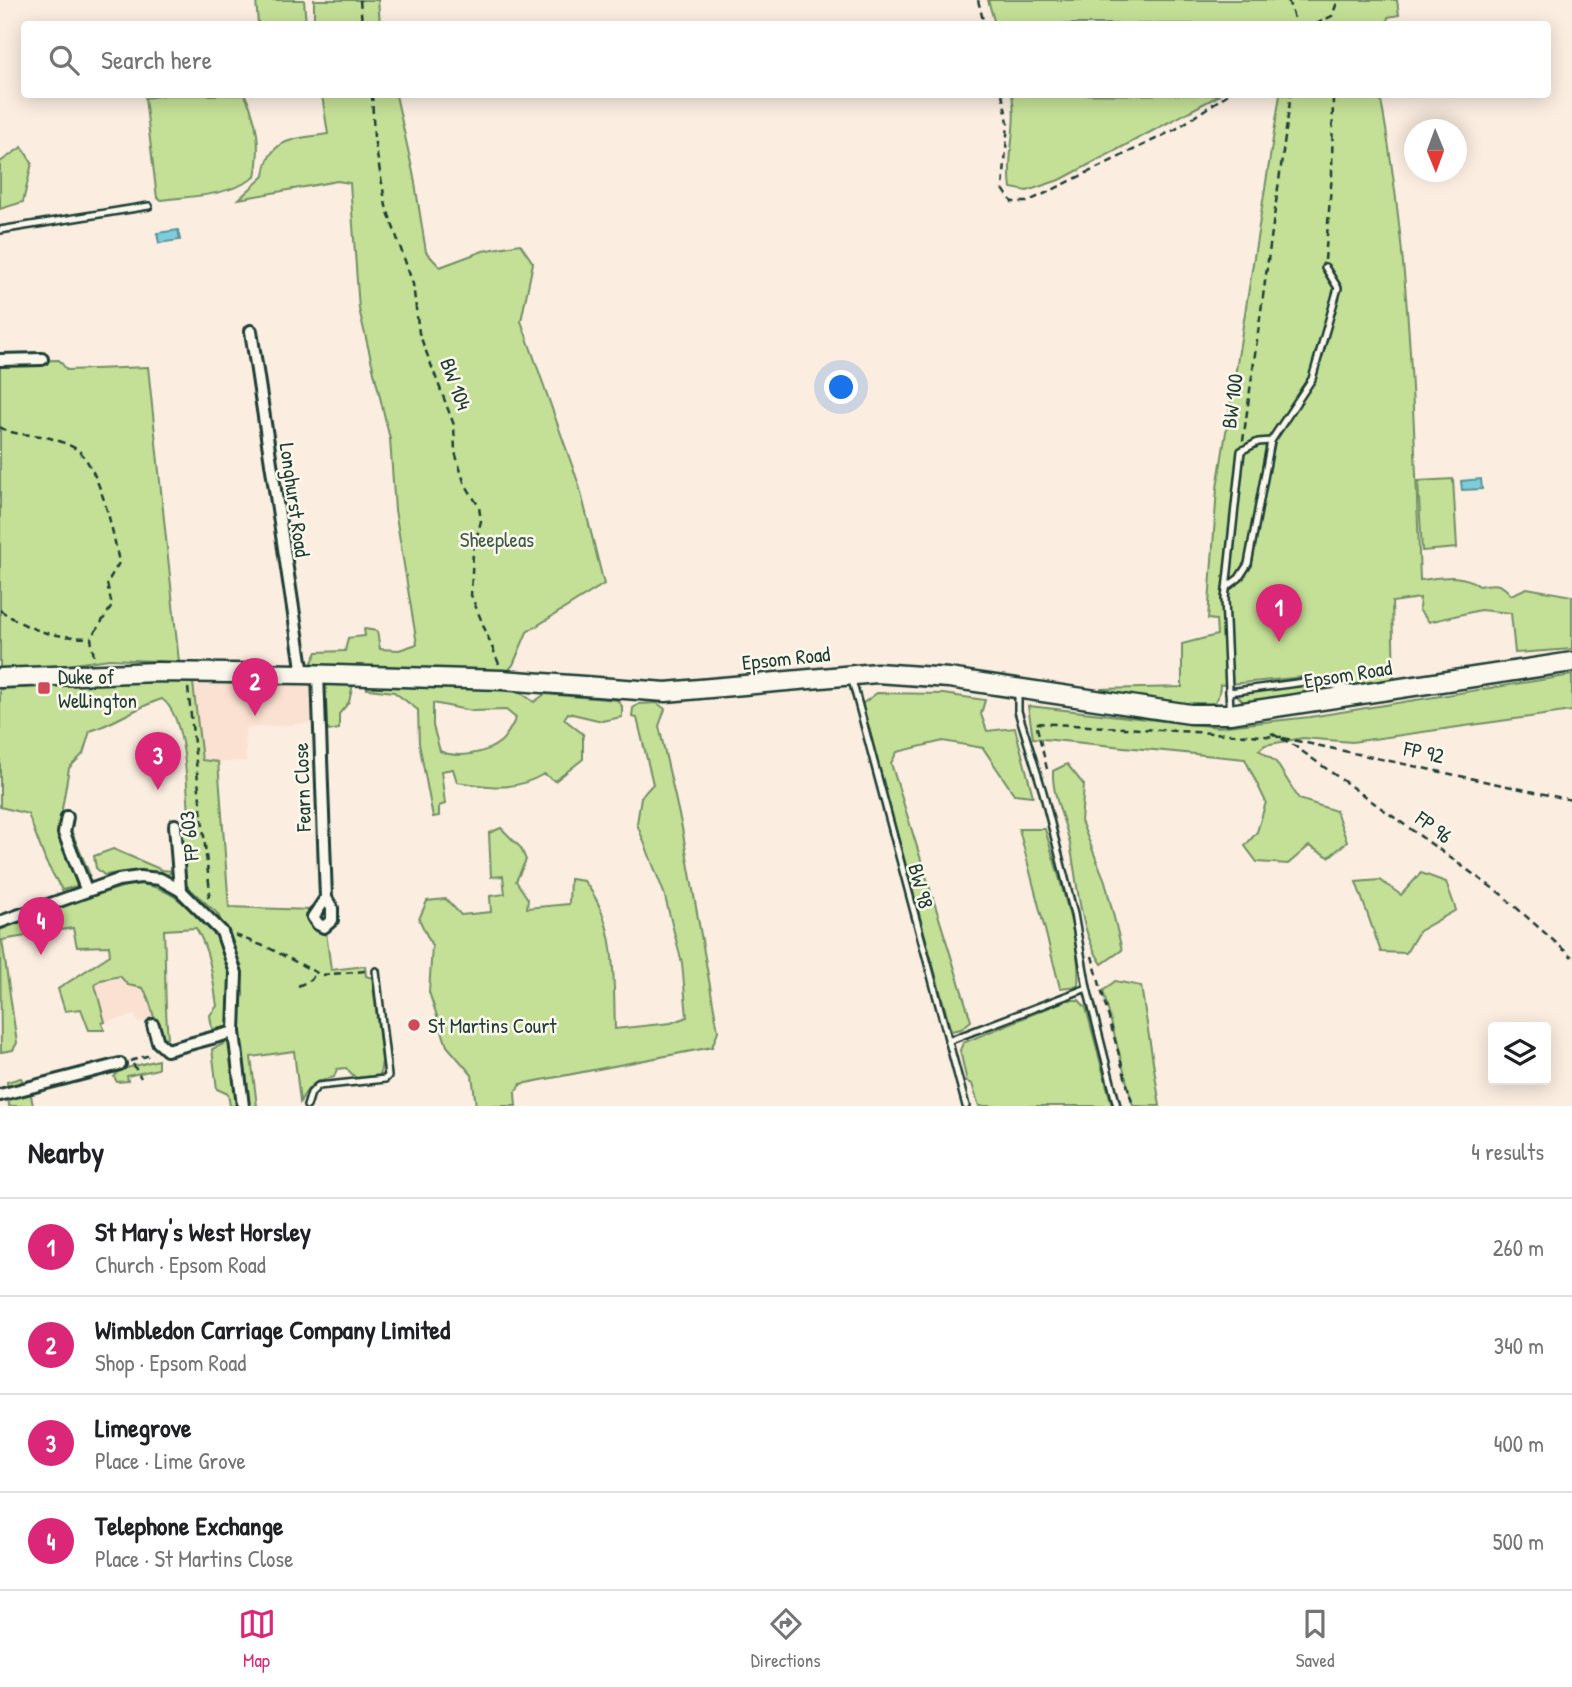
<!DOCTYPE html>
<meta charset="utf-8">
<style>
:root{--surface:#fff;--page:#f6f6f6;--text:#202124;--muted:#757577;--line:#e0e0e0;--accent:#db2777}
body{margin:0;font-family:"Patrick Hand",sans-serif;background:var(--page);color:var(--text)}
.controls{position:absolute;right:21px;bottom:21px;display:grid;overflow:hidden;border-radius:7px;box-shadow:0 4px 18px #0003}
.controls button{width:63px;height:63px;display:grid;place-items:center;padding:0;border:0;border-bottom:2px solid var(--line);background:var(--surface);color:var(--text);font:35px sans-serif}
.compass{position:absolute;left:1404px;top:119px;width:63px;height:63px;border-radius:50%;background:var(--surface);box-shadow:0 4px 18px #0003;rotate:179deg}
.you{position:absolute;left:842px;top:388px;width:24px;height:24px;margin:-18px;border:5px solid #fff;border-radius:50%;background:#1a73e8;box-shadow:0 0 0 10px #1a73e833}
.badge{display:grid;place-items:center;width:46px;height:46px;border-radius:50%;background:var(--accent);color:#fff;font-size:23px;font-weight:700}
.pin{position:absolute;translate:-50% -58px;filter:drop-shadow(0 2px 4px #0008)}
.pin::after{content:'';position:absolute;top:37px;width:24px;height:21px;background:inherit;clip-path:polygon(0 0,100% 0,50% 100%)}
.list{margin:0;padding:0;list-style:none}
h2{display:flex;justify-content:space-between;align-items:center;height:91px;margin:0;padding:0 28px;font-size:30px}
h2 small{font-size:23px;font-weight:400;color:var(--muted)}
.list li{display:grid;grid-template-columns:46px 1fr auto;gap:21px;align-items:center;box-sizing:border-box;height:98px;padding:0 28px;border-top:2px solid var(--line)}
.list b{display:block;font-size:26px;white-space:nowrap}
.list p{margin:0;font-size:23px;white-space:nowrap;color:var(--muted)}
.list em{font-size:23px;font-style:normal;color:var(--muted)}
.icon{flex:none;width:38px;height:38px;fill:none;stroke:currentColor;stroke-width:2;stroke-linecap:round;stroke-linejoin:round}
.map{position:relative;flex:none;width:1572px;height:1106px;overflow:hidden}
.search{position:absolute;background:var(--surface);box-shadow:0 4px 18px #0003;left:21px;right:21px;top:21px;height:77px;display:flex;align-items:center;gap:18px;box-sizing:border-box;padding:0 24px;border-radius:7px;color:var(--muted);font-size:26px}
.sheet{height:483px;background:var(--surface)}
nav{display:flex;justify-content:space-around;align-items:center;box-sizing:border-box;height:98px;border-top:2px solid var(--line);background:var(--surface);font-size:19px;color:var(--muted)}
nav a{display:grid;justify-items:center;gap:4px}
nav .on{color:var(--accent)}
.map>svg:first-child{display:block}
.built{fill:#fbe1d1}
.green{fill:#c4e097;stroke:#728e66;stroke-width:2;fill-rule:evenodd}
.water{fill:#7ecddb;stroke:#589398;stroke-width:2}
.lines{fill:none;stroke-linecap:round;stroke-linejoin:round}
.lane-casing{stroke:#1f3d34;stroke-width:10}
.street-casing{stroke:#1f3d34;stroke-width:16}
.primary-casing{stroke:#1f3d34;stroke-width:23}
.path{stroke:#1f3d34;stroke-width:2.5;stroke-dasharray:7 5;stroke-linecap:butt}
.lane{stroke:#fbf7ec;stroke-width:5}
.street{stroke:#fbf7ec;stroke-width:10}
.primary{stroke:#fbf7ec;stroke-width:18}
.poi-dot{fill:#d1495b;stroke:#fbf7ec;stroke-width:2.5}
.labels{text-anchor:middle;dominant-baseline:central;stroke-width:5;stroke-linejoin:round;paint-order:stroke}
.street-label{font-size:21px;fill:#1f3d34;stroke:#fbf7ec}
.park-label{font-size:21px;fill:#405e48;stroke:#fbf7ec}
.poi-label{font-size:21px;fill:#1f3d34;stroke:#fbf7ec;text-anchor:start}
</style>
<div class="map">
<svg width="1572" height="1106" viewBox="0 0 1572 1106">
<rect width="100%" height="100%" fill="#fbede0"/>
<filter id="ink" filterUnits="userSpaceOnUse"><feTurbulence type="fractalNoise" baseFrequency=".0143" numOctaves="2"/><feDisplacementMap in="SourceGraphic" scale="14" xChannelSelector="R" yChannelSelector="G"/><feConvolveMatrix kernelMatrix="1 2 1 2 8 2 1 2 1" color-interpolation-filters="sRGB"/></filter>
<g filter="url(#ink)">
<g class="built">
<path d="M195,679L312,680L313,723L245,728L246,761L203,763L193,683Z"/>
<path d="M120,976L128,985L143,987L151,1000L152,1019L138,1023L135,1015L105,1022L95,985L101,980Z"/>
</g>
<g class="green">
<path d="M256,0H304L306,24H258Z"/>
<path d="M314,0H378L380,24H314Z"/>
<path d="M988,0H1397L1399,15L1388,17L1387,24H995Z"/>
<path d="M166,95H245C258,122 261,147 255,177C228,196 193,196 162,200L157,198L145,98Z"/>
<path d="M322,95H396L414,177L426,252L440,267L483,251L520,244L533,263L521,321L579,485L604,584L527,632L513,665L506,673L318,668L312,662L317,652L345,651L348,638L365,636L364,629L377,631L380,649L399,650L417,644L395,510L390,439L359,309L350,183L337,181L239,199L264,176C268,137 296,139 328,134Z"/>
<path d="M1012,95V94L1220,95L1062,179L1027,191L1011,188C1006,157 1018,126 1012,95Z"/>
<path d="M1280,95H1380C1410,255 1414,418 1420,580C1439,578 1463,572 1479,586C1494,583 1501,582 1511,595L1527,588L1572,596V649L1515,653L1511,613L1480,610L1429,622L1419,610L1420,598L1392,602L1394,679L1244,703L1237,695L1317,683L1314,676L1220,685C1219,697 1218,703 1206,706L1139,700L1100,689L1182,687V644L1217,635L1216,620L1208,619L1217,488Z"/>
<path d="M22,147L32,163L23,202L0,209V162Z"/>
<path d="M59,360L67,370L148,367L179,662L109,659L39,669L0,670V361Z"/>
<path d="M1453,479L1457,548L1422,551L1418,481Z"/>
<path d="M1572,675V711L1352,742L1303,738L1265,745L1259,750L1276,762L1299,799L1336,811L1347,842L1329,857L1309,846L1288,864L1257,862L1245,846L1257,832L1266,802L1245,759L1033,738L1028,706L1218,727L1310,717Z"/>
<path d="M181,680L193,683L202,760L218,762L229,907L310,910L312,926L320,932H326L331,970L365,966L366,976L372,978L382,1061L380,1075L356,1078L346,1068L337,1069L334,1077C315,1081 309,1084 300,1102L294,1051L251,1057L257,1106H230L228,1094L217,1089L212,1049L239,1037L238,1014L243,995L239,964L218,914L187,886L183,878L179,832L190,830C187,798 188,717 162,699C136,707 116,723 90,731L83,754L69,768L62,809L90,875L81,885L62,890L46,862L28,814L0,807V689Z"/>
<path d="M331,682L353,684L349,702L339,714V729L329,731L323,720L322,690Z"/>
<path d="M368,684L517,690L534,702L545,694L617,700L622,706V717L602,721L568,713L564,719L583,734V759L555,781L544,774C512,792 492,787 457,782L453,769L441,771L445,804L439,806V816L433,817L419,743L418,710L394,692L367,689ZM433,703L472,711L506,710L516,718C512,725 507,737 500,742C486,754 456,759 440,751L433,726Z"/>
<path d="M877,693L943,694L985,700L981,714L987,731L1015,728L1033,796L1014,794L983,748L943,741L897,752L891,763L971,1021L961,1029L951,1031L862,704Z"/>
<path d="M657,703L665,709L659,726L682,828L718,1031L712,1047L521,1084L515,1093L516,1106H476L472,1075L447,1046L429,992L432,946L419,919L427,901L446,899L461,915L491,912L490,896L505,894L503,876L491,877L489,833L501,828L521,848L526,860L516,881L528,899L527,908L569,904L570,879L584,881C618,923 613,978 615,1029L671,1023L687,1017L682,963L664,893L637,824L641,797L653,784L637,718L632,717L633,708L639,704Z"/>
<path d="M1067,764L1084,785L1081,821L1105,881L1122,950L1102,964C1079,931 1078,883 1070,844C1065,819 1052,797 1053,771Z"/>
<path d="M1019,829H1045C1057,872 1082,943 1078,986L1060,988Z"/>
<path d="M113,849L162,870L173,871L167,875L141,870L104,875L96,868L94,856Z"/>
<path d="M1421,873L1446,882L1456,910L1419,931L1406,953L1381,952L1356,882L1380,880L1401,895Z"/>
<path d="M135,883C161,886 178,896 195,915C203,923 207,929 217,934C230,965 236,993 227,1027L212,1029L210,1015L217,1006C213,979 210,951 196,928L164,930C166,966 164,1001 168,1037L161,1039C153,1022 153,1003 143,988L128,985L120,976L101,980L95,985L105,1022L102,1023L104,1030H89L81,1009L65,1011L58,989L110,955L109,946L77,947L73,928L2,940L17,1043L13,1050L1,1052L0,930L17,922L29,923L50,909L78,898L81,900Z"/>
<path d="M1115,981L1141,986L1160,1106H1133L1103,991Z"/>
<path d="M1067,1000H1079L1086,1008L1112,1106H979L972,1084L967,1082L960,1050L963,1043Z"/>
<path d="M158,1060V1069L127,1076L128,1081L117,1082L114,1077L119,1070Z"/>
<path d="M21,1078L31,1095L33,1106H9L7,1082Z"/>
</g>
<g class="water">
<path d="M178,230L180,240L159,243L157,233Z"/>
<path d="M1481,479L1482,489L1462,490L1461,481Z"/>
</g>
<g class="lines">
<g class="lane-casing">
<g id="lane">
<path d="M0,230L149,206"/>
<path d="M1227,587L1239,578L1248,564L1271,441"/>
<path d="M852,680L966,1106"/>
<path d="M1018,691V711L1043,792L1074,914L1087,988L1117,1106"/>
<path d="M1229,692L1312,681L1350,689"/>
<path d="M1230,711L1225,599L1241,451L1258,442L1271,441L1312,379L1338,288L1325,267"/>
<path d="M948,1041L1087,988"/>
<path d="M307,1106L311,1093L318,1086L385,1079L388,1076L376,971"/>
</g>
</g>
<g class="street-casing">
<g id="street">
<path d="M251,331L303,674"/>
<path d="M0,360L42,359"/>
<path d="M318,674L326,898L332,908V920L324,927L318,924L313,917L326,898"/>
<path d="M67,817L64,833L86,889"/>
<path d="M175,825L180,890"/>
<path d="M0,922L118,880L140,877L160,879L180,890L222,932L236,973L234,1032L243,1106"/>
<path d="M153,1025L158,1042L167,1050L234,1032"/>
<path d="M0,1095L120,1064"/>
</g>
</g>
<g class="primary-casing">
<path id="primary" d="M0,678L157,672L303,674L502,680L666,692L877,673L949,678L1190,714H1230L1572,662"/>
</g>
<g class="path">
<path d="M360,0L362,24"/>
<path d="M978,0L984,24"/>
<path d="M1288,0L1296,24"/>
<path d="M1316,24L1332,16L1338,0"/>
<path d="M372,94L374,138L386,206L413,284L419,333L454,425L455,452L464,482L479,507L481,521L473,551L471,595L499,664"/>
<path d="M1002,94L1008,122L1003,189L1012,202H1027L1048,192L1176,129L1228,94"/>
<path d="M1325,260L1332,174L1333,94"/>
<path d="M0,427C17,438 35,432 53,439C60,441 72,446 78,450C100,470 114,534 119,563L107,583L112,606L91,638"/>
<path d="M1243,441L1291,94"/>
<path d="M0,610C31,632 54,637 91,638L94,658"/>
<path d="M188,688L210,892L207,900"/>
<path d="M1271,733L1292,744L1501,894L1572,957"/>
<path d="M1283,738L1572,800"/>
<path d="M1047,769L1036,723L1282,737"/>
<path d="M235,935L271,949L321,975L366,971"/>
<path d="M1092,956L1133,1106"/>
<path d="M298,986L311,980L316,972"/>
<path d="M130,1061L153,1054"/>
<path d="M133,1064L141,1078"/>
</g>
<use href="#lane" class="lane"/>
<use href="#street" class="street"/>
<use href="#primary" class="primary"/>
</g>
</g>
<g class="poi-dot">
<rect x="37" y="681" width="14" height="14" rx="3.5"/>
<circle cx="414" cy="1025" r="7"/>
</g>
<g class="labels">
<g class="street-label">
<text transform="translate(456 384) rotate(70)">BW 104</text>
<text transform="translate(1232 401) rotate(-83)">BW 100</text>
<text transform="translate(295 500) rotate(82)">Longhurst Road</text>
<text transform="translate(786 658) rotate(-6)">Epsom Road</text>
<text transform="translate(1348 674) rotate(-9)">Epsom Road</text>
<text transform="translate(1424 752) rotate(12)">FP 92</text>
<text transform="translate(302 787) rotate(-92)">Fearn Close</text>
<text transform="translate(1434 827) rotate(36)">FP 96</text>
<text transform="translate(189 836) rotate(-96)">FP 603</text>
<text transform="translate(921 886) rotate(75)">BW 98</text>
</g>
<g class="park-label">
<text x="497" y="539">Sheepleas</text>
</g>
<g class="poi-label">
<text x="58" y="676">Duke of<tspan x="58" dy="24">Wellington</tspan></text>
<text x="428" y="1025">St Martins Court</text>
</g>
</g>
</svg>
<div class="controls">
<button><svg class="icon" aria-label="layers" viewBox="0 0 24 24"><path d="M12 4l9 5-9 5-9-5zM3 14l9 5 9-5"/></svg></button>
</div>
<svg class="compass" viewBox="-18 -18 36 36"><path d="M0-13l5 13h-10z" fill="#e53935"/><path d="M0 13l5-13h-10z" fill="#757577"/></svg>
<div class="you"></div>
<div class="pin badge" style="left:1279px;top:642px">1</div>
<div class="pin badge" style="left:255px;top:716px">2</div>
<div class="pin badge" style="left:158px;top:790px">3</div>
<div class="pin badge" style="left:41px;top:955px">4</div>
<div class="search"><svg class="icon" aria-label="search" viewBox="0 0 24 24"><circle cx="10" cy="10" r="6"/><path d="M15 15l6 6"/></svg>Search here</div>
</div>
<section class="sheet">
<h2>Nearby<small>4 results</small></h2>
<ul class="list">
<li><span class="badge">1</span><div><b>St Mary's West Horsley</b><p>Church · Epsom Road</p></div><em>260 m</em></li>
<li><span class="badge">2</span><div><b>Wimbledon Carriage Company Limited</b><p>Shop · Epsom Road</p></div><em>340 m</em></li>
<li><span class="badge">3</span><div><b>Limegrove</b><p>Place · Lime Grove</p></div><em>400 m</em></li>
<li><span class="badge">4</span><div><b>Telephone Exchange</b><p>Place · St Martins Close</p></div><em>500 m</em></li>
</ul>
</section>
<nav>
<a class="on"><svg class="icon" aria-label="map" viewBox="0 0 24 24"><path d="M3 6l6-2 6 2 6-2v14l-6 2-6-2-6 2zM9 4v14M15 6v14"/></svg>Map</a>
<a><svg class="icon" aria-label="directions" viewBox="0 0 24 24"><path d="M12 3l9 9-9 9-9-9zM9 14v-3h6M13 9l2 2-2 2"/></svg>Directions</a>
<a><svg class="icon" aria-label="saved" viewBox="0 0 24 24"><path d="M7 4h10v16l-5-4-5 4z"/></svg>Saved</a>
</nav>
